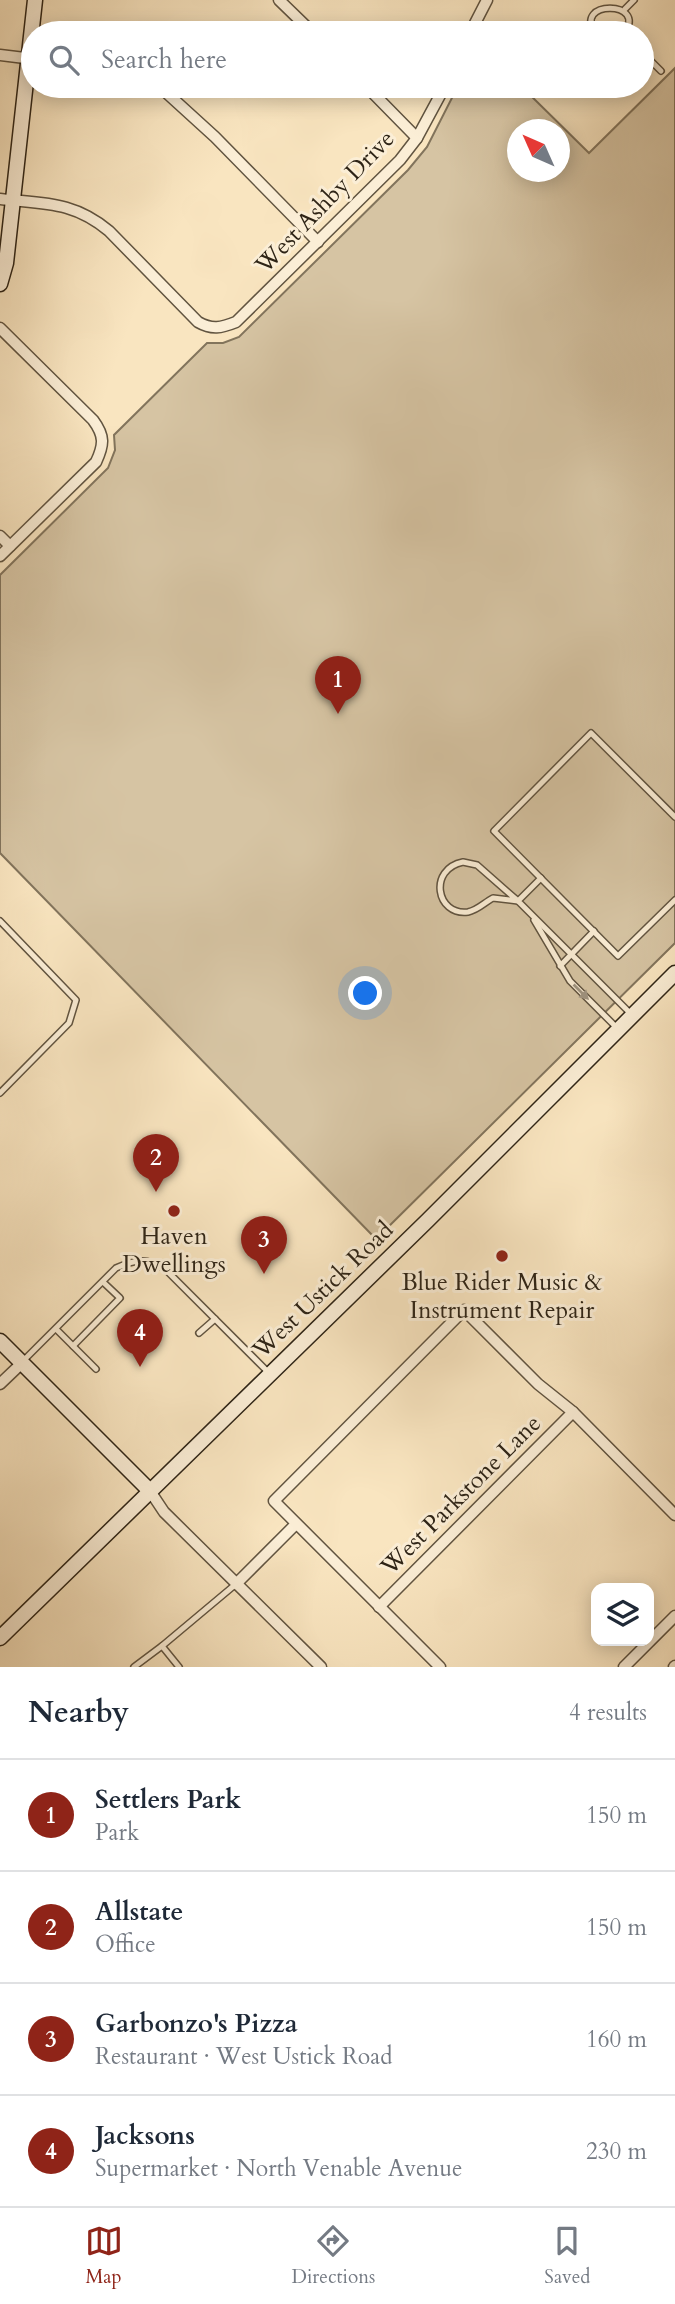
<!DOCTYPE html>
<meta charset="utf-8">
<style>
:root{--surface:#fff;--page:#f6f6f7;--text:#1f2937;--muted:#747a83;--line:#e0e1e3;--accent:#8f2418}
body{margin:0;font-family:Cardo,serif;background:var(--page);color:var(--text)}
.controls{position:absolute;right:21px;bottom:21px;display:grid;overflow:hidden;border-radius:14px;box-shadow:0 4px 18px #0003}
.controls button{width:63px;height:63px;display:grid;place-items:center;padding:0;border:0;border-bottom:2px solid var(--line);background:var(--surface);color:var(--text);font:35px sans-serif}
.compass{position:absolute;left:507px;top:119px;width:63px;height:63px;border-radius:50%;background:var(--surface);box-shadow:0 4px 18px #0003;rotate:315deg}
.you{position:absolute;left:366px;top:994px;width:24px;height:24px;margin:-18px;border:5px solid #fff;border-radius:50%;background:#1a73e8;box-shadow:0 0 0 10px #1a73e833}
.badge{display:grid;place-items:center;width:46px;height:46px;border-radius:50%;background:var(--accent);color:#fff;font-size:23px;font-weight:700}
.pin{position:absolute;translate:-50% -58px;filter:drop-shadow(0 2px 4px #0008)}
.pin::after{content:'';position:absolute;top:37px;width:24px;height:21px;background:inherit;clip-path:polygon(0 0,100% 0,50% 100%)}
.list{margin:0;padding:0;list-style:none}
h2{display:flex;justify-content:space-between;align-items:center;height:91px;margin:0;padding:0 28px;font-size:30px}
h2 small{font-size:23px;font-weight:400;color:var(--muted)}
.list li{display:grid;grid-template-columns:46px 1fr auto;gap:21px;align-items:center;box-sizing:border-box;height:112px;padding:0 28px;border-top:2px solid var(--line)}
.list b{display:block;font-size:26px;white-space:nowrap}
.list p{margin:0;font-size:23px;white-space:nowrap;color:var(--muted)}
.list em{font-size:23px;font-style:normal;color:var(--muted)}
.icon{flex:none;width:38px;height:38px;fill:none;stroke:currentColor;stroke-width:2;stroke-linecap:round;stroke-linejoin:round}
.map{position:relative;flex:none;width:675px;height:1667px;overflow:hidden}
.search{position:absolute;background:var(--surface);box-shadow:0 4px 18px #0003;left:21px;right:21px;top:21px;height:77px;display:flex;align-items:center;gap:18px;box-sizing:border-box;padding:0 24px;border-radius:38px;color:var(--muted);font-size:26px}
.sheet{height:539px;background:var(--surface)}
nav{display:flex;justify-content:space-around;align-items:center;box-sizing:border-box;height:98px;border-top:2px solid var(--line);background:var(--surface);font-size:19px;color:var(--muted)}
nav a{display:grid;justify-items:center;gap:4px}
nav .on{color:var(--accent)}
.map>svg:first-child{display:block}
.green{fill:#d6c4a3;stroke:#82745c;stroke-width:2;fill-rule:evenodd}
.lines{fill:none;stroke-linecap:round;stroke-linejoin:round}
.lane-casing{stroke:#615440;stroke-width:8}
.street-casing{stroke:#615440;stroke-width:13}
.secondary-casing{stroke:#2e2416;stroke-width:17}
.lane{stroke:#fbeed6;stroke-width:5}
.street{stroke:#fbeed6;stroke-width:10}
.secondary{stroke:#fbeed6;stroke-width:14}
.oneway{fill:#9f9380}
.poi-dot{fill:#8f2418;stroke:#fbeed6;stroke-width:2.5}
.labels{text-anchor:middle;dominant-baseline:central;stroke-width:6;stroke-linejoin:round;paint-order:stroke}
.street-label{font-size:24px;fill:#2e2416;stroke:#fbeed6}
.poi-label{font-size:24px;fill:#2e2416;stroke:#fbeed6}
</style>
<div class="map">
<svg width="675" height="1667" viewBox="0 0 675 1667">
<rect width="100%" height="100%" fill="#f9e5c0"/>
<filter id="stains"><feTurbulence type="fractalNoise" baseFrequency=".00286" numOctaves="4"/><feColorMatrix values="0 0 0 0 .2 0 0 0 0 .09 0 0 0 0 .02 0 0 0 .5 -.17"/></filter>
<radialGradient id="worn" r=".72"><stop offset=".6" stop-color="#630" stop-opacity="0"/><stop offset="1" stop-color="#630" stop-opacity=".3"/></radialGradient>
<path class="green" d="M675,68V943L376,1239L0,853V575L108,468L115,450L114,435L207,343H223L239,337L408,170L427,147L458,86H521L589,153ZM518,130H560V172H518Z"/>
<g class="lines">
<g class="lane-casing">
<g id="lane">
<path d="M625,9L634,0"/>
<path d="M596,33C571,0 649,0 624,33"/>
<path d="M642,52L661,71"/>
<path d="M675,817L591,733L494,831L618,956L675,900"/>
<path d="M463,862L477,865L518,901L493,898C485,902 478,910 468,912C436,916 428,869 463,862Z"/>
<path d="M541,878L518,901L631,1014"/>
<path d="M534,920L570,981L617,1028"/>
<path d="M0,921L76,1000L69,1023L0,1093"/>
<path d="M560,966L594,931"/>
<path d="M56,1329L96,1369"/>
<path d="M199,1333L215,1319"/>
<path d="M73,1346L120,1298L103,1282"/>
<path d="M22,1362L116,1268C134,1260 147,1257 165,1269L269,1373"/>
<path d="M162,1646L179,1667"/>
<path d="M134,1667L162,1646L236,1584"/>
</g>
</g>
<g class="street-casing">
<g id="street">
<path d="M279,0L313,33"/>
<path d="M470,33L487,0"/>
<path d="M0,55L33,59"/>
<path d="M159,86L215,137L318,242"/>
<path d="M366,86L417,138"/>
<path d="M0,199C44,204 73,201 109,231L198,322C212,330 221,328 236,322L400,160L417,138L445,86"/>
<path d="M0,328L93,420C105,436 104,445 96,462L0,556"/>
<path d="M0,536L10,546"/>
<path d="M0,1384L22,1363"/>
<path d="M150,1491L164,1512L321,1667"/>
<path d="M236,1584L296,1524"/>
<path d="M379,1607L573,1412"/>
<path d="M440,1667L274,1501L464,1310L538,1384L573,1412L675,1515"/>
<path d="M624,1667L675,1616"/>
<path d="M674,1667L675,1666"/>
</g>
</g>
<g class="secondary-casing">
<g id="secondary">
<path d="M0,284L6,263L35,0"/>
<path d="M0,1341L150,1491"/>
<path d="M0,1638L428,1220L675,973"/>
</g>
</g>
<use href="#lane" class="lane"/>
<use href="#street" class="street"/>
<use href="#secondary" class="secondary"/>
</g>
<defs><path id="oneway-solid" d="M-6-.8H1V-3.2L6.5 0L1 3.2V.8H-6Z" transform="scale(1.75)"/></defs>
<use class="oneway" href="#oneway-solid" transform="translate(581 992) rotate(45)"/>
<g class="poi-dot">
<circle cx="174" cy="1211" r="7"/>
<circle cx="502" cy="1256" r="7"/>
</g>
<g class="labels">
<g class="street-label">
<text transform="translate(325 202) rotate(-46)">West Ashby Drive</text>
<text transform="translate(323 1290) rotate(-44)">West Ustick Road</text>
<text transform="translate(461 1495) rotate(-45)">West Parkstone Lane</text>
</g>
<g class="poi-label">
<text x="174" y="1236">Haven<tspan x="174" dy="28">Dwellings</tspan></text>
<text x="502" y="1282">Blue Rider Music &amp;<tspan x="502" dy="28">Instrument Repair</tspan></text>
</g>
</g>
<rect width="100%" height="100%" filter="url(#stains)"/>
<rect width="100%" height="100%" fill="url(#worn)"/>
</svg>
<div class="controls">
<button><svg class="icon" aria-label="layers" viewBox="0 0 24 24"><path d="M12 4l9 5-9 5-9-5zM3 14l9 5 9-5"/></svg></button>
</div>
<svg class="compass" viewBox="-18 -18 36 36"><path d="M0-13l5 13h-10z" fill="#e53935"/><path d="M0 13l5-13h-10z" fill="#747a83"/></svg>
<div class="you"></div>
<div class="pin badge" style="left:338px;top:714px">1</div>
<div class="pin badge" style="left:156px;top:1192px">2</div>
<div class="pin badge" style="left:264px;top:1274px">3</div>
<div class="pin badge" style="left:140px;top:1367px">4</div>
<div class="search"><svg class="icon" aria-label="search" viewBox="0 0 24 24"><circle cx="10" cy="10" r="6"/><path d="M15 15l6 6"/></svg>Search here</div>
</div>
<section class="sheet">
<h2>Nearby<small>4 results</small></h2>
<ul class="list">
<li><span class="badge">1</span><div><b>Settlers Park</b><p>Park</p></div><em>150 m</em></li>
<li><span class="badge">2</span><div><b>Allstate</b><p>Office</p></div><em>150 m</em></li>
<li><span class="badge">3</span><div><b>Garbonzo's Pizza</b><p>Restaurant · West Ustick Road</p></div><em>160 m</em></li>
<li><span class="badge">4</span><div><b>Jacksons</b><p>Supermarket · North Venable Avenue</p></div><em>230 m</em></li>
</ul>
</section>
<nav>
<a class="on"><svg class="icon" aria-label="map" viewBox="0 0 24 24"><path d="M3 6l6-2 6 2 6-2v14l-6 2-6-2-6 2zM9 4v14M15 6v14"/></svg>Map</a>
<a><svg class="icon" aria-label="directions" viewBox="0 0 24 24"><path d="M12 3l9 9-9 9-9-9zM9 14v-3h6M13 9l2 2-2 2"/></svg>Directions</a>
<a><svg class="icon" aria-label="saved" viewBox="0 0 24 24"><path d="M7 4h10v16l-5-4-5 4z"/></svg>Saved</a>
</nav>
